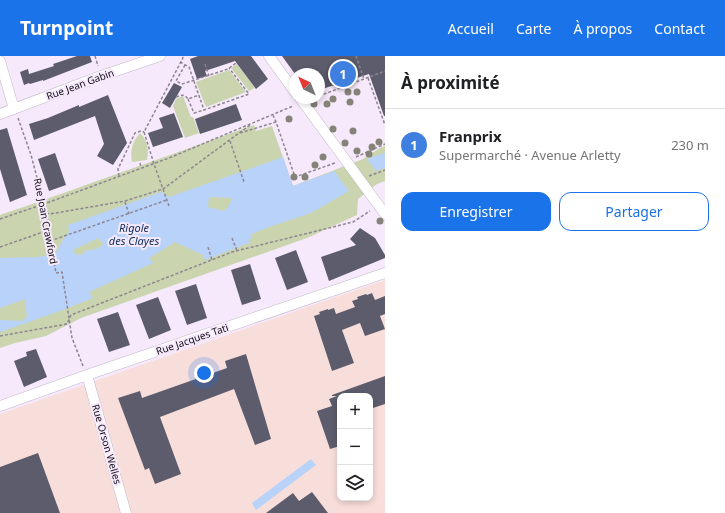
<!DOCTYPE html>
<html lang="fr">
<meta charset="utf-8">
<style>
:root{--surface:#fff;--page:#f6f6f6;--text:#202124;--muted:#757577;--line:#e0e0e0;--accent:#1a73e8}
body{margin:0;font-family:"Noto Sans",sans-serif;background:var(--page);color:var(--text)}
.controls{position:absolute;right:12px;bottom:12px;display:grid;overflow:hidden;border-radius:8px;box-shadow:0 2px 6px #0003}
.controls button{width:36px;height:36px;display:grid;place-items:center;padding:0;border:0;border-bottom:1px solid var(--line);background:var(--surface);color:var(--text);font:20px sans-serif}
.compass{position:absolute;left:289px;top:12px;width:36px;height:36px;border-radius:50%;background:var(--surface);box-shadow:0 2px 6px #0003;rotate:317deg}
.you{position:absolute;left:204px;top:317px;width:14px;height:14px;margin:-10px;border:3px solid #fff;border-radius:50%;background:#1a73e8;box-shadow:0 0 0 6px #1a73e833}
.badge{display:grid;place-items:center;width:26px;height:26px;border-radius:50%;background:var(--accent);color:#fff;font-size:13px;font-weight:700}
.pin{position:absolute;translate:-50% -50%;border:2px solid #fff;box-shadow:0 1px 4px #0006}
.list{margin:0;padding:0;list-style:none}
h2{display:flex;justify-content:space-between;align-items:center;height:52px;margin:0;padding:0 16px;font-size:17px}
h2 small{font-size:13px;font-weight:400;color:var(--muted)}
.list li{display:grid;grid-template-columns:26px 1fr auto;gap:12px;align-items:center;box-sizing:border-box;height:72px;padding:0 16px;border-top:1px solid var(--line)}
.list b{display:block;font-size:15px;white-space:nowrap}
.list p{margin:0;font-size:13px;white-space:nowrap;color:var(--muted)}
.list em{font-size:13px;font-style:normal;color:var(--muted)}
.actions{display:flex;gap:8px;padding:12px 16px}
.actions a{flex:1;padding:9px 0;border:1px solid var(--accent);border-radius:12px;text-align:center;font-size:14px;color:var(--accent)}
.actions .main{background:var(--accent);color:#fff}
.icon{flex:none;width:22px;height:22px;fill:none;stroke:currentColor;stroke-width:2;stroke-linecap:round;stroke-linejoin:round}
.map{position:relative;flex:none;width:385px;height:457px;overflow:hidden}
header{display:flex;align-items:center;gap:24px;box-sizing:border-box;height:56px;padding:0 20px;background:var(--accent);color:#fff}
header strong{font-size:19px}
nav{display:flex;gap:22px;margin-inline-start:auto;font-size:14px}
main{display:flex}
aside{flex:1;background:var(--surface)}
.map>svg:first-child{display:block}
.industrial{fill:#f8dedb;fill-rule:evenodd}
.green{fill:#cad5af}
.water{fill:#b8d2fa;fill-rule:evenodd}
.building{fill:#5c5c6d}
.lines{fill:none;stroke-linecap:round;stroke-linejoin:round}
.minor-casing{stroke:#c3b7c7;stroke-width:11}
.path{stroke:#8e8591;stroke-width:1.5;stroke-dasharray:3 2;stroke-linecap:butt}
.minor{stroke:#fff;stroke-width:10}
.tree{fill:#858378}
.labels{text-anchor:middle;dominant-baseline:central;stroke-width:4;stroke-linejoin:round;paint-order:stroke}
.street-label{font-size:10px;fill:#110d13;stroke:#f6e9fb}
.water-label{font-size:11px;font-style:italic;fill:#0b2a59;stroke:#f6e9fb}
</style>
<header>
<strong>Turnpoint</strong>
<nav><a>Accueil</a><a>Carte</a><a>À propos</a><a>Contact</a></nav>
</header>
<main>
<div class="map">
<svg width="385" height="457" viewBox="0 0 385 457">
<rect width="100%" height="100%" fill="#f6e9fb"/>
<path class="industrial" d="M385,224V457H0V358ZM340,340H370V442H340Z"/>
<g class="green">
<path d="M237,8L255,32L249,35L231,12Z"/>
<path d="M229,14L246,36L206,51L196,26Z"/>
<path d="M183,40L191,61H193L199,77L185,82L173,50L176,43Z"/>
<path d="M254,69L256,75L272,70L293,130L363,103L380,92L385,90V125L377,128L358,143L357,159L307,182L81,262L46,280L15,287L0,292V159L41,145Z"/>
<path d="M140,77C148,85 149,94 147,104L132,106C130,95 132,86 140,77Z"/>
</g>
<g class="water">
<path d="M385,97V112L376,115L367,103Z"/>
<path d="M283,101L293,130L334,115L349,135L311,157L269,171L252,178L249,187L205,204L203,199L175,186L149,202L153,207L89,236L93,242L60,255L0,276V263V264L22,265L27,261L25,243L0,252V202L39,201L56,197L63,184L69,176L68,169L161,136L169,141ZM209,141L232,142V143L229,150L224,155L208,151ZM98,182L104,188L96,193L85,195L82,199L75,198L73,194Z"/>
<path d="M311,403L316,409L256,454L252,447Z"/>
</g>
<g class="building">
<path d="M77,0H90L92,6L43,25V24L30,28L29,27L24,29L20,16L28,13L29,18L54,10L53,8Z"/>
<path d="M198,0H251L268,23L256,33L235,5L205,15L207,20L197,23L190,3Z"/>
<path d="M282,0H385V60H384L369,18L319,34V18H295Z"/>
<path d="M174,27L182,31L170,52L162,47Z"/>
<path d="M108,39L127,87L113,109L97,100L104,88L95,60L34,84L29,68L48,62L79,49V51Z"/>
<path d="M236,48L242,64L200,78L195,63Z"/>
<path d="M174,57L183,81L153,91L148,77L163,72L159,62Z"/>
<path d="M7,72L27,139L10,146L0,113V74Z"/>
<path d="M55,97L66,129L49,135L38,103Z"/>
<path d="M360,172L375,182L385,199V202L329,225L321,201L356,189L350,183Z"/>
<path d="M296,194L308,226L287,234L275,202Z"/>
<path d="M250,208L261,243L242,249L231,214Z"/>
<path d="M196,228L207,262L187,269L175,235Z"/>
<path d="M372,237L375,244L385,240V258L380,260L385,273L365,280L360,267L342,274L354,307L332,315L314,260L320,258L319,256L328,253V254L334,252L336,258L355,251L352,245L358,243L357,241L366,238L367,239Z"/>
<path d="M158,241L171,274L149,283L136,249Z"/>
<path d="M118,256L130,289L109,296L97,263Z"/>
<path d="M36,293L47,321L24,331L14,305L27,300L26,296Z"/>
<path d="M246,298L271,383L255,389L234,333L160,361L181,418L155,428L149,412L145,414L118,342L140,335L142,342L227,312L225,305Z"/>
<path d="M385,320V348L370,353V340H340V390L330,393L317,355L332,350L329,343L337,340H332V339Z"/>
<path d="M38,397L60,457H0V411Z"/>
<path d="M312,436L328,457H266L293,437L299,445Z"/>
</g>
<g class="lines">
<g class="minor-casing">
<g id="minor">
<path d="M269,0L295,36"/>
<path d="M0,5L14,53"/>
<path d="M300,42L385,158"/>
<path d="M0,58L101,20L160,0"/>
<path d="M87,319L126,457"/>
<path d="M0,350L87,319L385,217"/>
</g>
</g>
<g class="path">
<path d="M95,0L98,10"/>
<path d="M356,0L364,23"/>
<path d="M180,6L189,11L204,54L249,38L229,12"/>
<path d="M205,8L209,20"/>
<path d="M185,9L176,25L182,28L228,13L236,7"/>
<path d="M368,22L385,69"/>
<path d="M319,40L385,15"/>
<path d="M176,41C182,39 184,38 188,43L199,39"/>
<path d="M188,43L194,57L204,54"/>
<path d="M273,59L276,66"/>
<path d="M18,62L31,99L44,148L56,217L62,216L72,282L83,310"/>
<path d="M240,77L276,66L295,121L335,107"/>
<path d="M230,85L244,126"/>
<path d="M356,101L385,88"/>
<path d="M140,107L141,112"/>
<path d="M119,120L118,113L135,77L141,75L144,76"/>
<path d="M369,120L385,114"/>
<path d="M125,146L129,158"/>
<path d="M169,150L154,108L144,76L183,2L182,0"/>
<path d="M46,157L50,158L125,145L163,133L250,69"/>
<path d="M0,163L44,148L169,102L293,50"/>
<path d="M232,182L237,195"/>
<path d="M50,185L167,144"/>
<path d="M0,191L49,174"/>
<path d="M208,191L212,204"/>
<path d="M0,280L67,268L71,259L232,196L353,166L370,155"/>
</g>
<use href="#minor" class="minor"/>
</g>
<g class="tree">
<circle cx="348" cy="36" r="3.5"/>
<circle cx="357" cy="36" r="3.5"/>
<circle cx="333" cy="43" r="3.5"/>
<circle cx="350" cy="46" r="3.5"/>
<circle cx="314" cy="48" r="3.5"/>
<circle cx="327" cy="48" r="3.5"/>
<circle cx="289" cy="63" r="3.5"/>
<circle cx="333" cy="73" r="3.5"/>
<circle cx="353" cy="75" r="3.5"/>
<circle cx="379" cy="86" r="3.5"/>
<circle cx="345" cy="87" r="3.5"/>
<circle cx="372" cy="91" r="3.5"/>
<circle cx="357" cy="95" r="3.5"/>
<circle cx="369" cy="98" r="3.5"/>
<circle cx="323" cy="101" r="3.5"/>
<circle cx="315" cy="109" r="3.5"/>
<circle cx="294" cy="121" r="3.5"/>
<circle cx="305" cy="121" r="3.5"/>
<circle cx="380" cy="165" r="3.5"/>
</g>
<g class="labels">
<g class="street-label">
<text transform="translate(80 28) rotate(-20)">Rue Jean Gabin</text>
<text transform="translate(46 165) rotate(79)">Rue Joan Crawford</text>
<text transform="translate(192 283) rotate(-19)">Rue Jacques Tati</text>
<text transform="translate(107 388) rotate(74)">Rue Orson Welles</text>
</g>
<g class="water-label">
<text x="134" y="171">Rigole<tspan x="134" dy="13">des Clayes</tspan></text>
</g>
</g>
</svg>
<div class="controls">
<button>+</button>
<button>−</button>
<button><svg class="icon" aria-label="layers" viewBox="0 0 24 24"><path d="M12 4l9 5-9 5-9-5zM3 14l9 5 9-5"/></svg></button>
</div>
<svg class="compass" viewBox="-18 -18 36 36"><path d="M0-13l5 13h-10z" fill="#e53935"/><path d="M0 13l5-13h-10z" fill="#757577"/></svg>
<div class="you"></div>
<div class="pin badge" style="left:343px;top:18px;background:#3f7fe0">1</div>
</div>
<aside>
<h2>À proximité<small></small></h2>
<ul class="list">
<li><span class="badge" style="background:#3f7fe0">1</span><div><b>Franprix</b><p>Supermarché · Avenue Arletty</p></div><em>230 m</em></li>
</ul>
<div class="actions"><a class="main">Enregistrer</a><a>Partager</a></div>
</aside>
</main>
